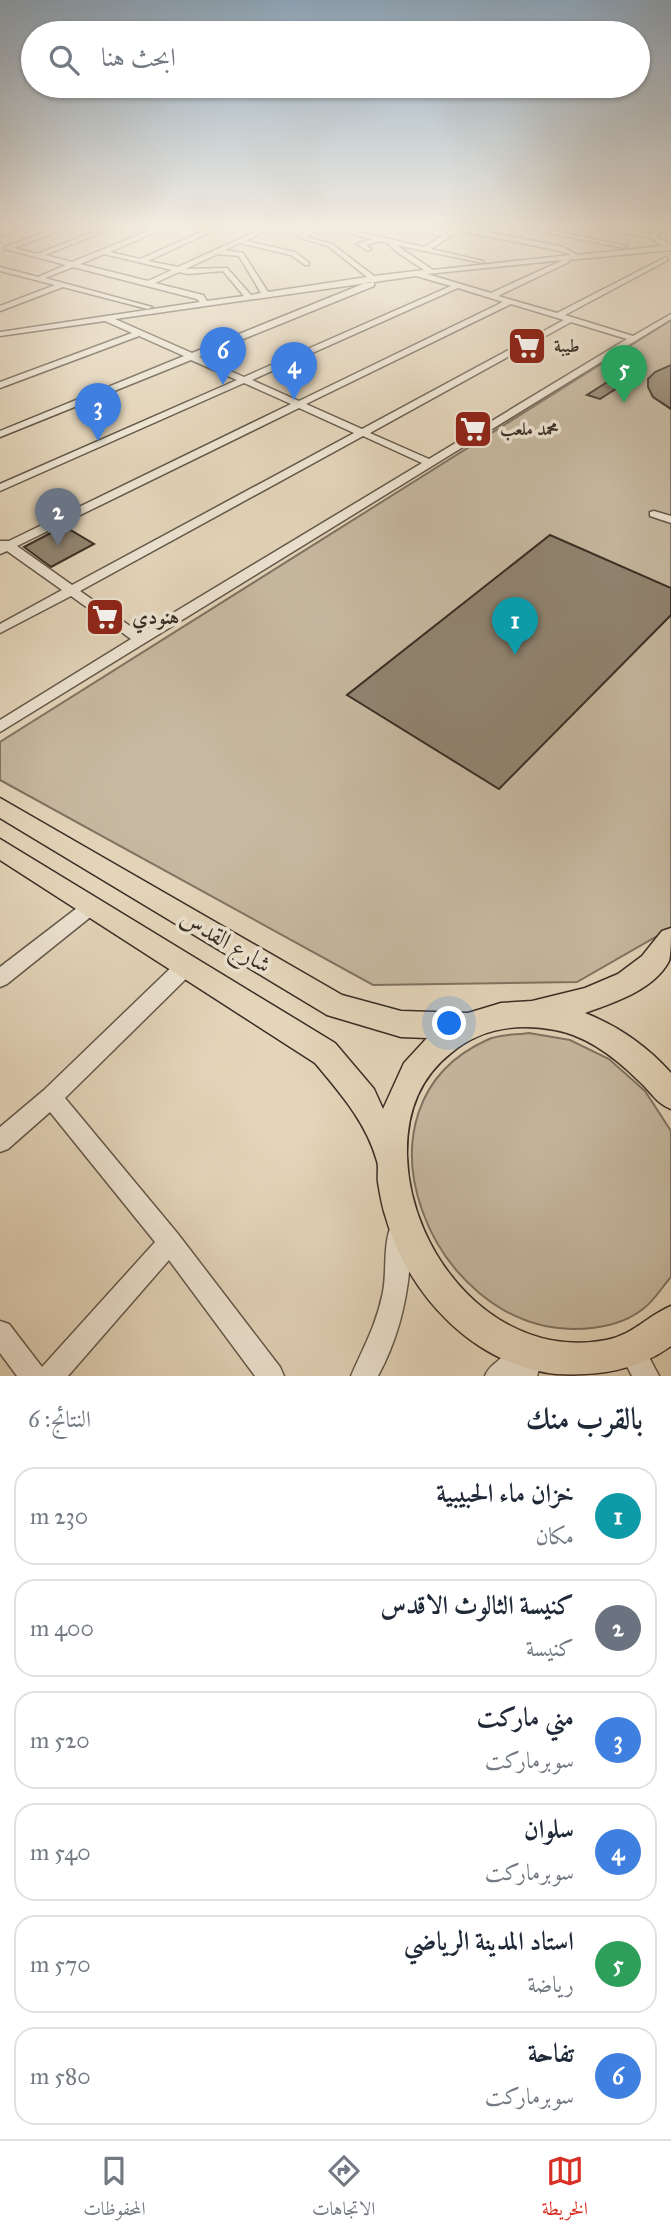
<!DOCTYPE html>
<html lang="ar">
<meta charset="utf-8">
<style>
:root{--surface:#fff;--page:#f6f6f7;--text:#1f2937;--muted:#747a83;--line:#e0e1e3;--accent:#d93025}
body{margin:0;font-family:"IM FELL Great Primer",Amiri,serif;background:var(--page);color:var(--text);direction:rtl}
.you{position:absolute;left:450px;top:1024px;width:24px;height:24px;margin:-18px;border:5px solid #fff;border-radius:50%;background:#1a73e8;box-shadow:0 0 0 10px #1a73e833}
.badge{display:grid;place-items:center;width:46px;height:46px;border-radius:50%;background:var(--accent);color:#fff;font-size:23px;font-weight:700}
.pin{position:absolute;translate:-50% -58px;filter:drop-shadow(0 2px 4px #0008)}
.pin::after{content:'';position:absolute;top:37px;width:24px;height:21px;background:inherit;clip-path:polygon(0 0,100% 0,50% 100%)}
.list{margin:0;padding:0;list-style:none}
h2{display:flex;justify-content:space-between;align-items:center;height:91px;margin:0;padding:0 28px;font-size:30px}
h2 small{font-size:23px;font-weight:400;color:var(--muted)}
.list li{display:grid;grid-template-columns:46px 1fr auto;gap:21px;align-items:center;box-sizing:border-box;height:98px;margin:0 14px 14px;padding:0 14px;border:2px solid var(--line);border-radius:21px}
.list b{display:block;font-size:26px;white-space:nowrap}
.list p{margin:0;font-size:23px;white-space:nowrap;color:var(--muted)}
.list em{font-size:23px;font-style:normal;color:var(--muted)}
.icon{flex:none;width:38px;height:38px;fill:none;stroke:currentColor;stroke-width:2;stroke-linecap:round;stroke-linejoin:round}
.map{position:relative;flex:none;width:671px;height:1376px;overflow:hidden;direction:ltr}
.search{position:absolute;background:var(--surface);box-shadow:0 2px 5px #0004;left:21px;right:21px;top:21px;height:77px;display:flex;align-items:center;gap:18px;box-sizing:border-box;padding:0 24px;border-radius:38px;color:var(--muted);font-size:26px}
.sheet{height:763px;background:var(--surface)}
nav{display:flex;justify-content:space-around;align-items:center;box-sizing:border-box;height:98px;border-top:2px solid var(--line);background:var(--surface);font-size:19px;color:var(--muted)}
nav a{display:grid;justify-items:center;gap:4px}
nav .on{color:var(--accent)}
.map>svg:first-child{display:block}
.green{fill:#c7b9a1;stroke:#807463;stroke-width:2}
.building{fill:#918572;stroke:#382e25;stroke-width:2}
.lines{fill:none;stroke-linecap:round;stroke-linejoin:round}
.minor-casing{stroke:#63584a;stroke-width:3}
.major-casing{stroke:#382e25;stroke-width:3}
.minor{fill:#ede4d2;fill-rule:evenodd}
.major{fill:#e4d5ba;fill-rule:evenodd}
.labels{text-anchor:middle;dominant-baseline:central;stroke-width:7;stroke-linejoin:round;paint-order:stroke}
.far-poi-label{font-size:18px;font-weight:bold;fill:#382e25;stroke:#ede4d2;text-anchor:start}
.poi-label{font-size:21px;font-weight:bold;fill:#382e25;stroke:#ede4d2;text-anchor:start}
.near-street-label{font-size:24px;fill:#382e25;stroke:#ede4d2}
</style>
<div class="map">
<svg width="671" height="1376" viewBox="0 0 671 1376">
<rect width="100%" height="100%" fill="#e4d5ba"/>
<filter id="stains"><feTurbulence type="fractalNoise" baseFrequency=".00286" numOctaves="4"/><feColorMatrix values="0 0 0 0 .2 0 0 0 0 .09 0 0 0 0 .02 0 0 0 .5 -.17"/></filter>
<radialGradient id="worn" r=".72"><stop offset=".6" stop-color="#630" stop-opacity="0"/><stop offset="1" stop-color="#630" stop-opacity=".3"/></radialGradient>
<g class="green">
<path d="M671,320V928L577,982L373,985L0,780V742Z"/>
<path d="M529,1033L570,1040L609,1059L645,1091L671,1131V1277C662,1287 654,1301 643,1309C624,1324 597,1329 573,1329C431,1328 340,1106 487,1040C499,1034 516,1035 529,1033Z"/>
</g>
<g class="building">
<path d="M671,365V409L653,397L648,387V379L655,372Z"/>
<path d="M612,379L625,383L600,399L587,395Z"/>
<path d="M64,526L94,544L51,567L24,547Z"/>
<path d="M550,535L671,588V615L499,789L347,695Z"/>
</g>
<g class="lines">
<g class="minor-casing">
<g id="minor">
<path d="M12,227H21L0,236V232Z"/>
<path d="M59,227H68L14,248L37,254L106,227H115L45,255L72,262L158,227H167L110,252L140,259L213,227H221L148,261L178,267L265,227H273L246,241L295,252L309,263V265H305L291,255L240,243L225,250L243,253L268,292L367,277L328,246L297,237L313,227H321L306,237L332,244L374,276L424,270L394,250L388,243L380,241L366,245L371,249L368,251L357,244L372,239L323,227H335L424,247L442,236L408,227H420L447,233L457,227H464L563,247L577,255L663,246L650,238L597,227H611L651,234L660,227H667L656,236L671,245V250L569,260V262L498,296L557,313L666,257L668,260L565,315L633,336L671,314V319L0,732V720L131,639L71,596L0,633V624L62,590L7,551L0,554V541H9L291,404L244,383L0,491V484L237,380L191,360L0,437V431L184,356L139,336L0,388V382L132,333L105,321L0,336V332L200,302L197,299L73,267L45,278L152,307L148,309L63,287L0,311V306L55,285L0,271V267L38,277L66,265L5,249V247ZM459,231L561,251L571,255L433,270L396,245L483,263V261L431,249ZM104,254L172,270L148,281L80,264ZM218,254L239,256L261,293L251,295L227,268L185,269ZM563,260L491,293L427,274ZM223,271L244,296L207,301L203,295L155,283L179,272L188,274ZM416,276L451,286L244,377L199,357L374,286V282H368L192,353L115,319ZM458,288L503,302L299,401L252,380ZM511,304L564,320L362,429L306,404ZM571,322L627,339L429,459L370,433ZM299,408L354,433L72,585L17,546ZM363,436L422,463L140,633L80,591Z"/>
<path d="M520,227H533L627,246L624,248Z"/>
<path d="M654,511L671,516V523L650,516V512Z"/>
<path d="M92,898L98,901L101,906L98,911L7,984L0,987V967L86,901Z"/>
<path d="M187,956L194,959L196,965L194,971L65,1098L178,1234L280,1367L284,1376H255L169,1260L68,1376H17L0,1353V1321L9,1324L42,1367L155,1242L50,1112L8,1149L0,1152V1127L44,1090L180,959Z"/>
<path d="M399,1222L407,1226L411,1234C411,1284 402,1332 378,1376H351C364,1346 376,1326 383,1292C387,1271 383,1245 391,1226Z"/>
<path d="M523,1337L540,1344L544,1353L537,1376H485C489,1366 494,1365 501,1358C510,1350 512,1342 523,1337Z"/>
<path d="M632,1338L641,1342L659,1376H632L619,1351L623,1342Z"/>
</g>
</g>
<g class="major-casing">
<path id="major" d="M0,798L342,995L401,1011L468,1013L501,1003L532,1001L585,988L618,974L642,956L662,931L671,928C671,937 671,953 669,961C654,990 613,1003 585,1013C618,1026 647,1046 671,1073V1109C657,1104 651,1092 640,1082C617,1059 588,1036 555,1030C518,1023 481,1028 451,1053C418,1079 406,1115 407,1156C410,1257 498,1361 606,1340C633,1335 647,1316 671,1306V1346C637,1371 597,1376 556,1374C474,1365 408,1295 386,1218C382,1207 380,1194 378,1182C377,1175 379,1167 377,1161C366,1122 340,1093 315,1063L0,860V839L335,1043L374,1089L383,1109L404,1063L427,1038L401,1037L327,1015L0,818Z"/>
</g>
<use href="#minor" class="minor"/>
<use href="#major" class="major"/>
</g>
<linearGradient id="sky" x2="0" y2="1"><stop stop-color="#8faac1"/><stop offset="0.54" stop-color="#f3ece0"/><stop offset="1" stop-color="#f3ece0" stop-opacity="0"/></linearGradient>
<rect width="671" height="420" fill="url(#sky)"/>
<defs>
<g id="supermarket-square" transform="scale(2.0125)"><rect x="-9" y="-9" width="18" height="18" rx="4" fill="#8f2418" stroke="#ede4d2"/><path d="M-6-5.5h2.5l.6 2H6L4.5 2H-2.5L-4.4-4H-6ZM-1.5 3.2a1.3 1.3 0 1 0 .1 0ZM3 3.2a1.3 1.3 0 1 0 .1 0Z" fill="#fff"/></g>
</defs>
<g fill-rule="evenodd">
<use href="#supermarket-square" x="527" y="346"/>
<use href="#supermarket-square" x="473" y="429"/>
<use href="#supermarket-square" x="105" y="617"/>
</g>
<g class="labels">
<g class="far-poi-label">
<text x="554" y="346">طيبة</text>
<text x="500" y="429">محمد ملعب</text>
</g>
<g class="poi-label">
<text x="132" y="617">هنودي</text>
</g>
<g class="near-street-label">
<text transform="translate(226 941) rotate(31)">شارع القدس</text>
</g>
</g>
<rect width="100%" height="100%" filter="url(#stains)"/>
<rect width="100%" height="100%" fill="url(#worn)"/>
</svg>
<div class="you"></div>
<div class="pin badge" style="left:515px;top:655px;background:#0f9aa8">1</div>
<div class="pin badge" style="left:58px;top:546px;background:#6b7280">2</div>
<div class="pin badge" style="left:98px;top:441px;background:#3f7fe0">3</div>
<div class="pin badge" style="left:294px;top:400px;background:#3f7fe0">4</div>
<div class="pin badge" style="left:624px;top:403px;background:#2e9e5b">5</div>
<div class="pin badge" style="left:223px;top:385px;background:#3f7fe0">6</div>
<div class="search"><svg class="icon" aria-label="search" viewBox="0 0 24 24"><circle cx="10" cy="10" r="6"/><path d="M15 15l6 6"/></svg>ابحث هنا</div>
</div>
<section class="sheet">
<h2>بالقرب منك<small>النتائج: 6</small></h2>
<ul class="list">
<li><span class="badge" style="background:#0f9aa8">1</span><div><b>خزان ماء الحبيبية</b><p>مكان</p></div><em>230 m</em></li>
<li><span class="badge" style="background:#6b7280">2</span><div><b>كنيسة الثالوث الاقدس</b><p>كنيسة</p></div><em>400 m</em></li>
<li><span class="badge" style="background:#3f7fe0">3</span><div><b>مني ماركت</b><p>سوبرماركت</p></div><em>520 m</em></li>
<li><span class="badge" style="background:#3f7fe0">4</span><div><b>سلوان</b><p>سوبرماركت</p></div><em>540 m</em></li>
<li><span class="badge" style="background:#2e9e5b">5</span><div><b>استاد المدينة الرياضي</b><p>رياضة</p></div><em>570 m</em></li>
<li><span class="badge" style="background:#3f7fe0">6</span><div><b>تفاحة</b><p>سوبرماركت</p></div><em>580 m</em></li>
</ul>
</section>
<nav>
<a class="on"><svg class="icon" aria-label="map" viewBox="0 0 24 24"><path d="M3 6l6-2 6 2 6-2v14l-6 2-6-2-6 2zM9 4v14M15 6v14"/></svg>الخريطة</a>
<a><svg class="icon" aria-label="directions" viewBox="0 0 24 24"><path d="M12 3l9 9-9 9-9-9zM9 14v-3h6M13 9l2 2-2 2"/></svg>الاتجاهات</a>
<a><svg class="icon" aria-label="saved" viewBox="0 0 24 24"><path d="M7 4h10v16l-5-4-5 4z"/></svg>المحفوظات</a>
</nav>
